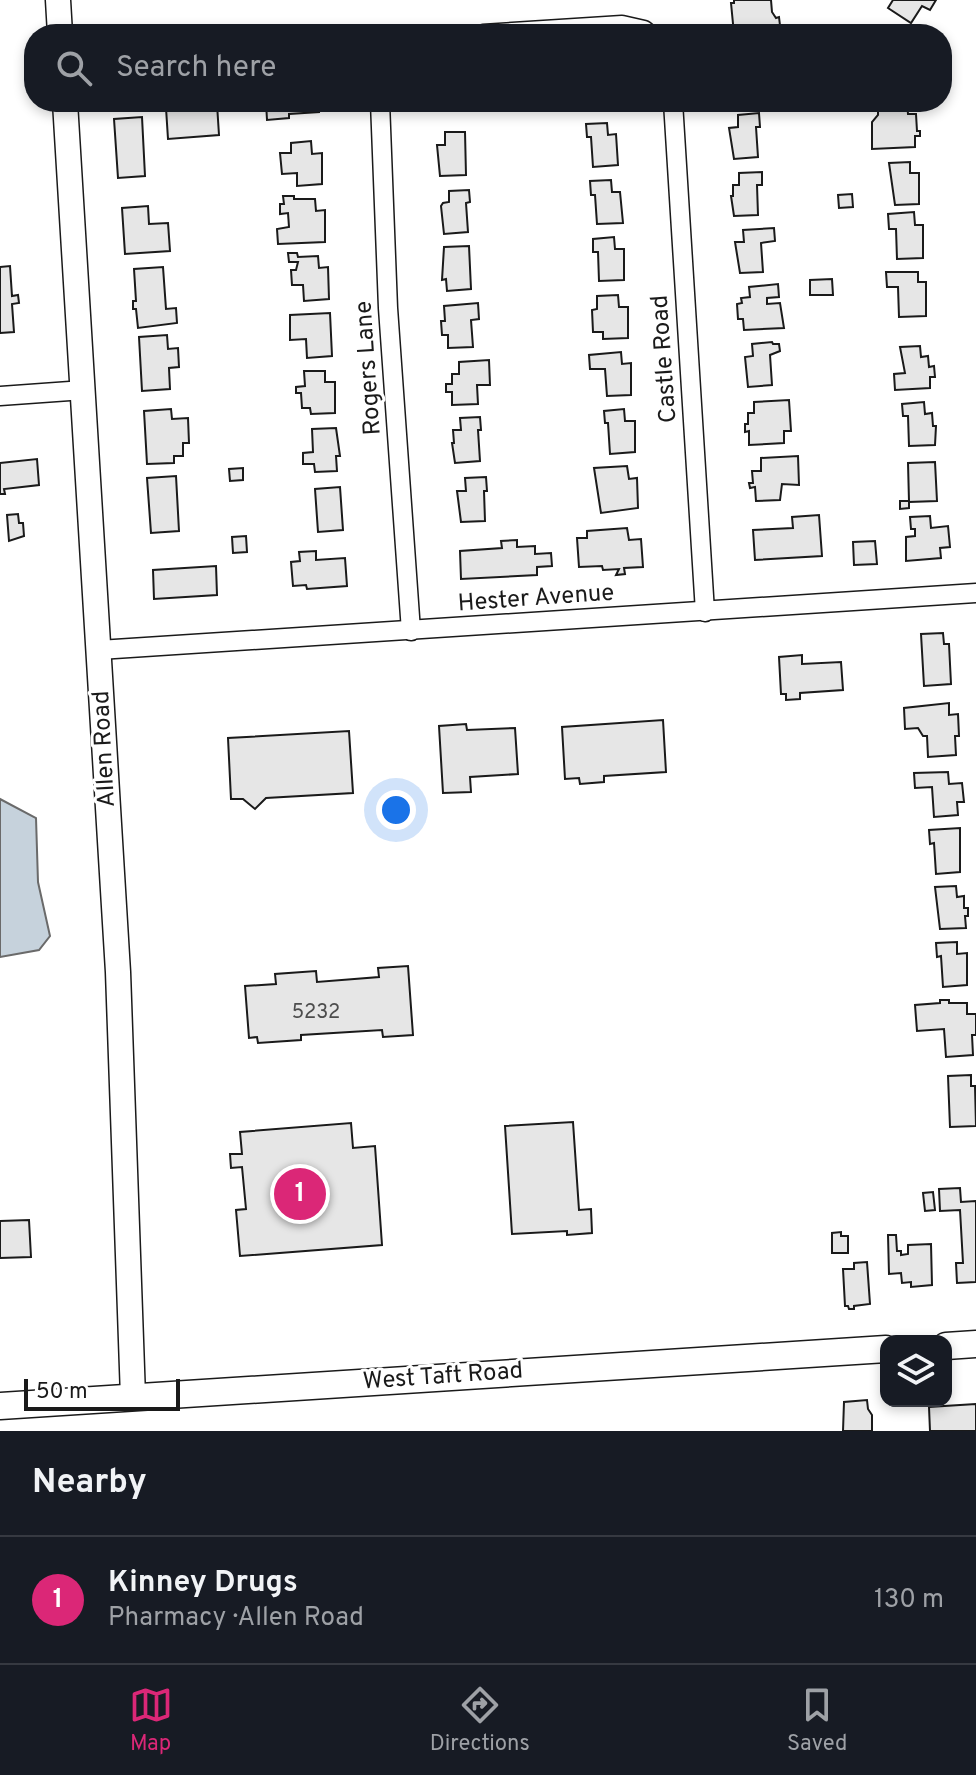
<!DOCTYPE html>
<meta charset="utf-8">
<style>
:root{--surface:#171b24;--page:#242831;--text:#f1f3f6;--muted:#9ea1a6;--line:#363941;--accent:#db2777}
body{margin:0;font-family:Overpass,sans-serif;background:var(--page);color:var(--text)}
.controls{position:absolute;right:24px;bottom:24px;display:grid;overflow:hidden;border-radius:16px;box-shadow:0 4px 12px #0003}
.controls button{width:72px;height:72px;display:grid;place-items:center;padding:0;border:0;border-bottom:2px solid var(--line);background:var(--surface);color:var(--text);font:40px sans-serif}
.scale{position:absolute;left:24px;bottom:20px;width:156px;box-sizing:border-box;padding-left:8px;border:4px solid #1a1a1a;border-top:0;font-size:22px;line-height:28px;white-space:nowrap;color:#1a1a1a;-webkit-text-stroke:6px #fff;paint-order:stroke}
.you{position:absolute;left:396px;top:810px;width:28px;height:28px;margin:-20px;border:6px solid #fff;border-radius:50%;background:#1a73e8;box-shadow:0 0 0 12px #1a73e833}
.badge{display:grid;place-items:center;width:52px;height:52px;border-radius:50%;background:var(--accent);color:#fff;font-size:26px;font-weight:700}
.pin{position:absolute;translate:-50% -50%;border:4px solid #fff;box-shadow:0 2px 8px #0006}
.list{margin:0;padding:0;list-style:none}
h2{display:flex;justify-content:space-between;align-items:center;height:104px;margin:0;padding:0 32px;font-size:34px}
h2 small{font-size:26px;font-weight:400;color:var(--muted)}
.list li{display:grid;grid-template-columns:52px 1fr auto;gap:24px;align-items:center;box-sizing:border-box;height:128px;padding:0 32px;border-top:2px solid var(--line)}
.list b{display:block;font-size:30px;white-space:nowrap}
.list p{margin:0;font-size:26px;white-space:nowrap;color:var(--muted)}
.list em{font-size:26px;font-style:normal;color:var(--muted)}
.icon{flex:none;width:44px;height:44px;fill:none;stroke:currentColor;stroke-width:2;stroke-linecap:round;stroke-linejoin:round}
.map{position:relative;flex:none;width:976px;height:1431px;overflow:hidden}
.search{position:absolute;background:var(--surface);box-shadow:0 4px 12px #0003;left:24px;right:24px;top:24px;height:88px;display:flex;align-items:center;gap:20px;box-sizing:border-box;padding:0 28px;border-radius:32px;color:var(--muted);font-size:30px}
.sheet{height:232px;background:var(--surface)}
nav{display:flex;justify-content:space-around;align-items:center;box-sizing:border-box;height:112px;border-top:2px solid var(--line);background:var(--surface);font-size:22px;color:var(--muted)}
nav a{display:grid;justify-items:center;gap:4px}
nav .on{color:var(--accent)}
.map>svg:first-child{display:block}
.water{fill:#c6d2dc;stroke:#6a6a6a;stroke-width:2}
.building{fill:#e6e6e6;stroke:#1a1a1a;stroke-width:2}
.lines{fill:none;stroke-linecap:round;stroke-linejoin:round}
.minor-casing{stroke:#1a1a1a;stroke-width:21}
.tertiary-casing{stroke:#1a1a1a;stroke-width:27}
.secondary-casing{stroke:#1a1a1a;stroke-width:29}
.minor{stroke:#fff;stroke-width:18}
.tertiary{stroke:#fff;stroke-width:24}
.secondary{stroke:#fff;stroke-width:26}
.labels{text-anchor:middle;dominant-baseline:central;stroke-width:6;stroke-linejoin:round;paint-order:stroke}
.number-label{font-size:20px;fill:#4d4d4d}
.street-label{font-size:24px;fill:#1a1a1a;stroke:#fff}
</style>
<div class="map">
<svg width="976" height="1431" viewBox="0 0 976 1431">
<rect width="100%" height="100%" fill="#fff"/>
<path class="water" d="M0,799L36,818L38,882L50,936L39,950L0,957Z"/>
<g class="building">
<path d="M734,0H771L772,12L776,18L779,17L781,34H734L731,3H734Z"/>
<path d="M893,0H936L930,10L922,6L911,23L888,8Z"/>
<path d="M266,102H318L319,112L289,114V118L267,120Z"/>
<path d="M907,103L908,114H916L917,131H920V136H915V147L872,149V122L878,115V105Z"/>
<path d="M217,104L219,135L168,139L166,108Z"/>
<path d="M759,113L760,127H756L758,157L734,159L729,128L738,127V115Z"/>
<path d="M142,117L145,176L118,178L114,119Z"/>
<path d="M607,123L608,135L616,134L618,165L593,167L591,137H587L586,124Z"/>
<path d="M445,132H465L466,175L440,176L437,145H445Z"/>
<path d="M311,141L312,154L322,153V184L297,186V173L282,174L280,153H291V143Z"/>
<path d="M910,162V173H919V204L895,205L889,163Z"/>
<path d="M762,172V185H757L758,215L734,216L731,196H733V185H739V173Z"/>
<path d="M611,180L612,192H620L623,223L597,224L595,195H591L590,181Z"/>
<path d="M469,190L470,202L466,203L468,232L444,234L441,206L443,203L449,202V191Z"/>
<path d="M852,194L853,207L839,208L838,195Z"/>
<path d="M283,196H294V199H315L316,211L325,210V242L278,244L277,229L289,227L288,213L280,214V204H284Z"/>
<path d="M148,206L149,224L168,223L170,251L125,254L122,208Z"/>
<path d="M914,212L915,225H923V258L897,259L896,229H889L888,214Z"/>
<path d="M774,228L775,241L761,243L763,272L740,273L735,242H744L743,230Z"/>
<path d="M614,237L615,249H624V280L599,281L598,252H593V239Z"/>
<path d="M469,246L471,289L447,291L446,279L442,280L444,247Z"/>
<path d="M288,253H297L298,257L318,256L319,268L328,267L329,299L304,301L303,285H292L291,270H296L298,262H289Z"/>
<path d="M10,266L12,296L18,295L19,303L12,304L14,332L0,333V267Z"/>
<path d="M163,267L166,309L176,308L177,323L138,328L136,309H133V301H136L134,269Z"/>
<path d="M886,272H918V282H926V316L899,317L898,287H887Z"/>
<path d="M832,279L833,295H810V280Z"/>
<path d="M778,284L779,297L767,298V304L780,303L784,328L744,330L743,319H738L737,304L742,303L741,298L750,297L749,287Z"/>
<path d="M618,295L619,307H628V338L603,339V332H593L592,310L597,309V296Z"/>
<path d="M478,303L479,319L471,320L473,347L448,348V335H442L441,321H445L444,306Z"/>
<path d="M330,313L332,356L307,358L306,339L290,340V315Z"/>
<path d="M167,335L168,349L178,348L179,367L169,368L170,389L142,391L139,337Z"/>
<path d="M772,342L773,344H779L780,351L770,355L772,385L748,387L745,357L753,356L752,344Z"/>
<path d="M920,346L921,357L928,356L929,367L934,366L935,377H930V388L895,390L894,374L905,373L900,347Z"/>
<path d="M621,352L622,364L631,363V395L607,396L605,369H590L589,355Z"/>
<path d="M489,360L490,385H477L478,404L452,405V392H446V384H452V374H459V362Z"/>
<path d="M304,371H325V382H335V413L311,414L310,408H302L301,393H296V387L305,386Z"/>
<path d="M789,400L791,431H784V443L749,445V431L745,432V424H748V413H754V402Z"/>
<path d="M924,402L925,414L932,413L933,426H936L935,445L909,446L908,416H903L902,404Z"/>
<path d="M171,409L172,419L188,418L189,443H183V456H174V463L147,464L144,411Z"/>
<path d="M624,409L625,421H635V452L610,454L608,423H605L604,411Z"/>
<path d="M480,417L481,430H478L480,461L455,463L452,443H454L453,430H461L460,418Z"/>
<path d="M336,428L340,456H336L337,471L315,472L314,464H303V453L313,452L312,429Z"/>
<path d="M798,456L799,485L782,484L780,500L756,501L755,487L750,488L749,483H753L752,471H761V458Z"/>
<path d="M37,459L39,485L4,489L5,494H0V463Z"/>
<path d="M935,462L937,501L909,502V508L900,509V501H909L908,463Z"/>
<path d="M627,466L629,479L637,478L638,508L601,513L594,468Z"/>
<path d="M243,468V480L230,481L229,469Z"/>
<path d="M176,476L179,531L151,533L147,478Z"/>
<path d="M486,477L487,491H484L485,521L461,522L457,491H466L465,478Z"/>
<path d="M340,487L343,530L318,532L315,489Z"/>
<path d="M18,514L19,523H23L24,536L9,541L7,515Z"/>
<path d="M819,515L822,556L755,560L753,530L793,528L792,517Z"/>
<path d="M930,516L931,528L948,526L950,547L940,548L941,558L906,561V537L915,536V529H911L910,517Z"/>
<path d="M627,528L629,540L641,539L643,567L624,568L625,574L616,575L619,569L603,570L602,566L579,567L577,538H587V531Z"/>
<path d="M246,536L247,552L233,553L232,537Z"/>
<path d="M517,540V547L535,546V554L551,553L552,566L537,567V575L461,579L460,551L502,548L501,541Z"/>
<path d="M875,541L877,564L854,565L853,542Z"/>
<path d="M316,551V560L345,558L347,586L307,589L306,585L293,586L291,562L300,561L299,552Z"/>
<path d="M216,566L217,595L154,599L153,570Z"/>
<path d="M943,633L944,644H949L951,684L924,686L921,634Z"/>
<path d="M802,655V664L841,662L843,690L800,693V699L786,700V694H781L779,657Z"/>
<path d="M949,703V715L958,714L959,736H955L956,755L928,757L927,736H923L918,728L905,729L904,708Z"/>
<path d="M663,720L666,772L604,776V782L580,784L579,778L565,779L562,727Z"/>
<path d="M466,724L467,730L515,728L518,774L470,777L471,792L443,793L439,726Z"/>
<path d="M349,731L353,793L266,798L255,809L243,799H231L228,738Z"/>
<path d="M948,772L949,784L962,783L964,802H957L958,815L934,817L932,787L915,788L914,773Z"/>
<path d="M960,828V872L936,874L934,843L930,844L929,830Z"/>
<path d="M956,886L957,897L964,896V908H968V916H965L966,928L940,929L935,887Z"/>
<path d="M957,942V954L967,953V985L943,987L941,956L937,957L936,943Z"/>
<path d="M408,966L413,1035L383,1037L382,1030L301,1035V1040L258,1043L257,1037L249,1038L245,986L276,984L275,974L316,971L317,982L379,977L378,968Z"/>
<path d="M940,1000H949V1003H967V1014H976V1035H972L973,1055L946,1057L944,1029L917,1031L915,1005L940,1003Z"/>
<path d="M971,1075V1086H975L976,1126L950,1127L948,1076Z"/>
<path d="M573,1122L579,1210L591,1209L592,1233L567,1235V1231L512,1234L505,1126Z"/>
<path d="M351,1123L353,1148L375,1146L382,1245L240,1256L236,1210L246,1209L242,1167L231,1168L230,1154H242L240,1132Z"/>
<path d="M960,1188L961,1202L976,1201V1282L957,1283L956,1263H963L960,1210L940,1211L939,1189Z"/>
<path d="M933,1192L935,1210L925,1211L923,1193Z"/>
<path d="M29,1220L31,1257L0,1258V1221Z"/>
<path d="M841,1232V1236H848V1253H832V1233Z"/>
<path d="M888,1235H896L897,1251H901V1255L908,1254V1245L931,1244L932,1285L911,1287V1282L902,1283L901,1273L889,1274Z"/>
<path d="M867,1262L870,1304L854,1306V1309H849L848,1306H845L843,1269H854V1263Z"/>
<path d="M867,1400L868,1409L872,1415V1431H843L844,1402Z"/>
<path d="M976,1404V1431H930L929,1407Z"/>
</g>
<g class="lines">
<g class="minor-casing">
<g id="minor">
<path d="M483,34L622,25L644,30L649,34"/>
<path d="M380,102L388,308L411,631"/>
<path d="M673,102L705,612"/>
<path d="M0,396L84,390"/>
<path d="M99,650L976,593"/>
</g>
</g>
<g class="tertiary-casing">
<g id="tertiary">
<path d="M58,0L60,34"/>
<path d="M65,102L118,972L133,1397"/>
</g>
</g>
<g class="secondary-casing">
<g id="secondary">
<path d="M946,1346L976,1344"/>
<path d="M0,1406L886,1349"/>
</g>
</g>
<use href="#minor" class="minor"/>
<use href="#tertiary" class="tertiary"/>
<use href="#secondary" class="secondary"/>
</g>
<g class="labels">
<g class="number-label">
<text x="316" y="1013">5232</text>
</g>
<g class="street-label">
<text transform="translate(665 359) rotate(-94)">Castle Road</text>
<text transform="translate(369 368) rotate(-94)">Rogers Lane</text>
<text transform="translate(536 599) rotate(-4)">Hester Avenue</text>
<text transform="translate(105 749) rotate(-93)">Allen Road</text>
<text transform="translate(443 1377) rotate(-4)">West Taft Road</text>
</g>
</g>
</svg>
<div class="controls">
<button><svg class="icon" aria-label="layers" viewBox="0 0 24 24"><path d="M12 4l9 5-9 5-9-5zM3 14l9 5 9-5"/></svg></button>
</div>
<div class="scale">50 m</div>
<div class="you"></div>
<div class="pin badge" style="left:300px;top:1194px">1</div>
<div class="search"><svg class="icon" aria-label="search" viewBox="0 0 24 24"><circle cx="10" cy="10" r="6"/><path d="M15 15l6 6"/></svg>Search here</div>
</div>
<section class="sheet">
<h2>Nearby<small></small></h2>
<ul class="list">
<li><span class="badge">1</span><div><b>Kinney Drugs</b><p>Pharmacy · Allen Road</p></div><em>130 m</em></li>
</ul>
</section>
<nav>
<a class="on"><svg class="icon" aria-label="map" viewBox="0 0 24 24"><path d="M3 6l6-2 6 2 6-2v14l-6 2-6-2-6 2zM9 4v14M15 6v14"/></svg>Map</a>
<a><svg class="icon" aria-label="directions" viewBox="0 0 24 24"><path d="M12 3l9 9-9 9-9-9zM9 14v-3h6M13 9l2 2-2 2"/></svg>Directions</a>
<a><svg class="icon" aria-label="saved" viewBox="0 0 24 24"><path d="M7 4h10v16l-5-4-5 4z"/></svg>Saved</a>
</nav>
